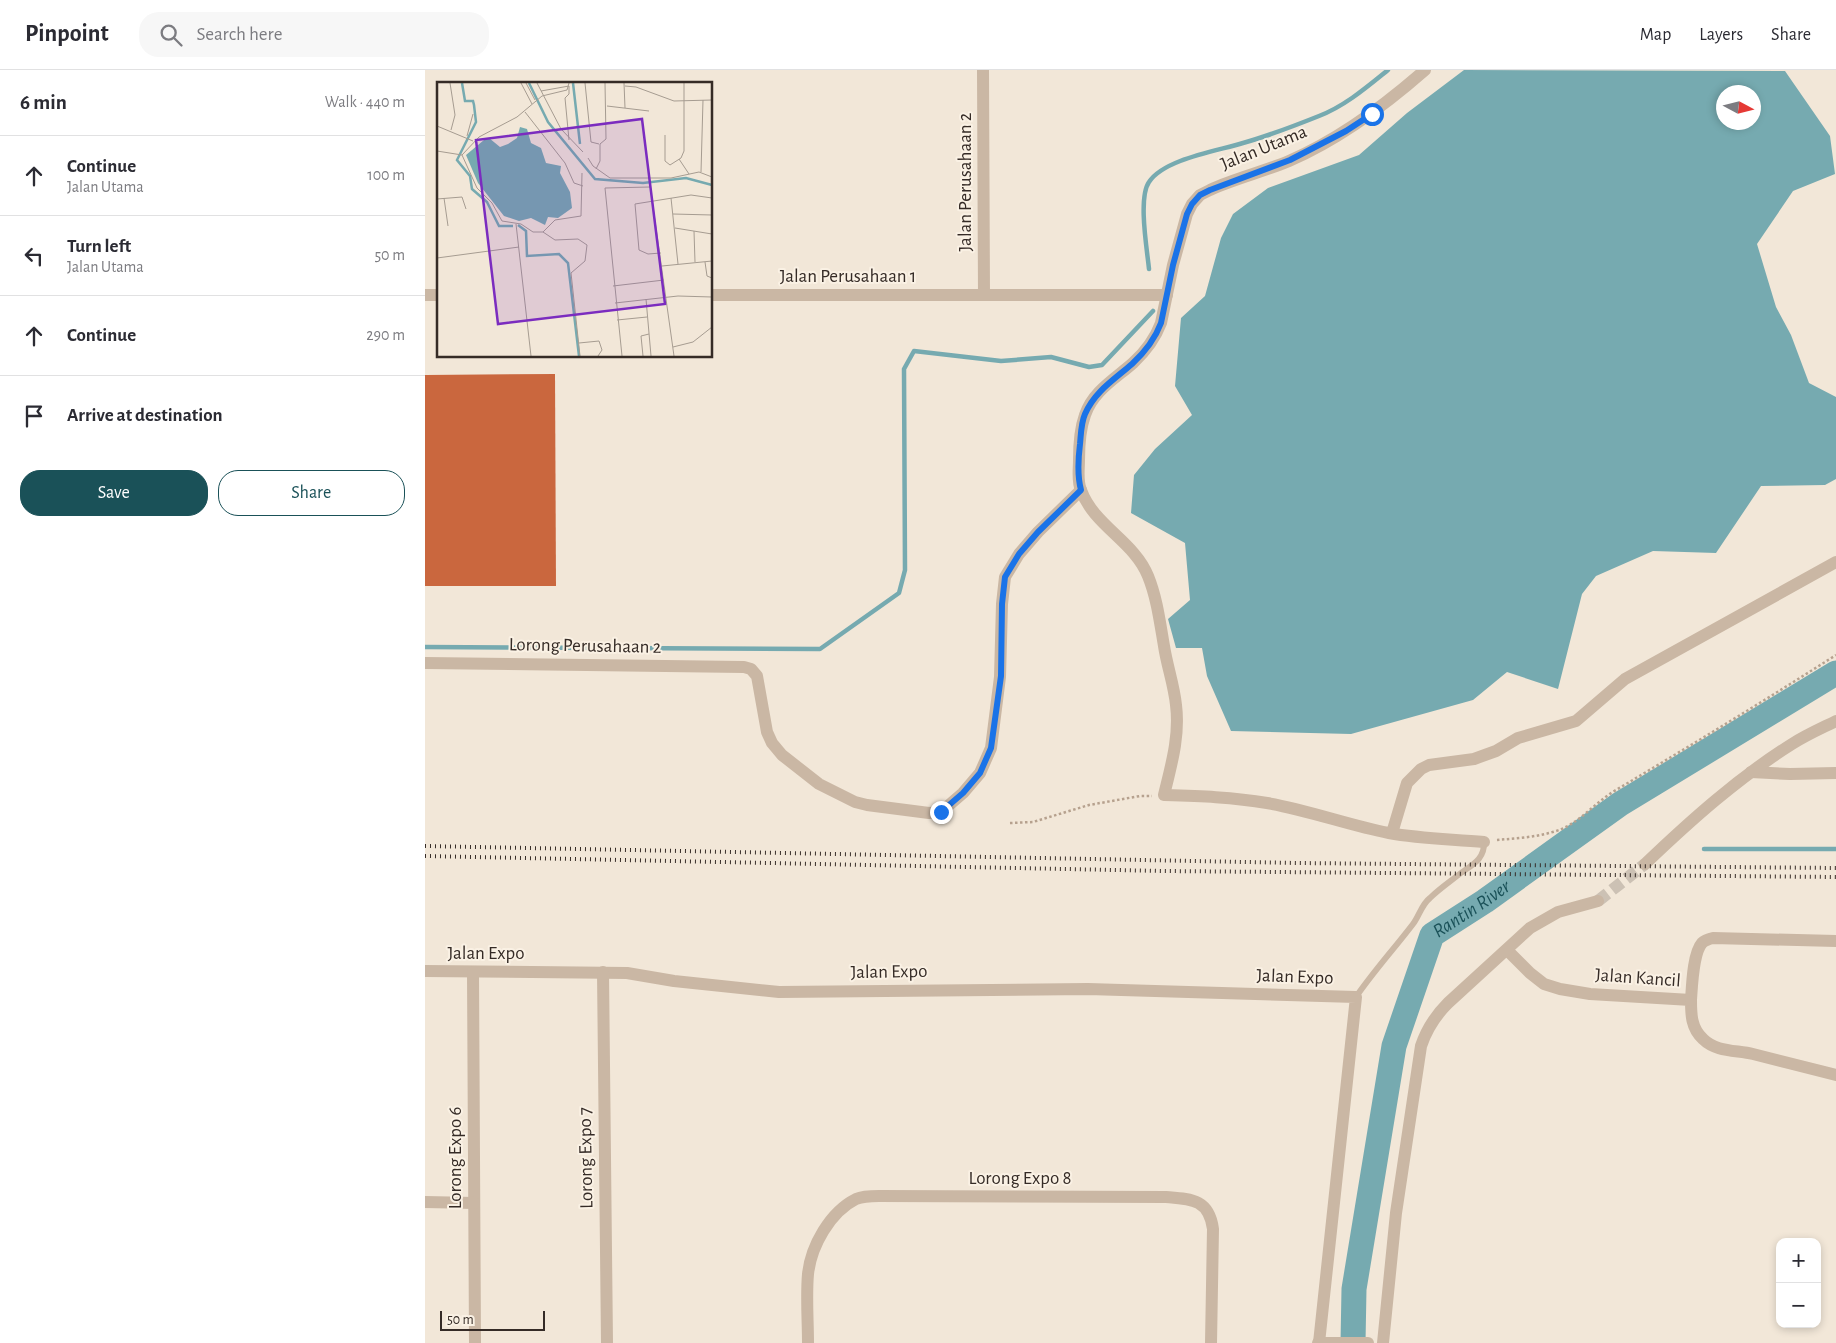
<!DOCTYPE html>
<meta charset="utf-8">
<style>
:root{--surface:#fff;--page:#f7f7f7;--text:#2b2b33;--muted:#7c7c81;--line:#e1e1e2;--accent:#1a5158}
body{margin:0;font-family:"Alegreya Sans",sans-serif;background:var(--page);color:var(--text)}
.controls{position:absolute;right:15px;bottom:15px;display:grid;overflow:hidden;border-radius:10px;box-shadow:0 2px 8px #0003}
.controls button{width:45px;height:45px;display:grid;place-items:center;padding:0;border:0;border-bottom:1px solid var(--line);background:var(--surface);color:var(--text);font:25px sans-serif}
.compass{position:absolute;left:1291px;top:15px;width:45px;height:45px;border-radius:50%;background:var(--surface);box-shadow:0 2px 8px #0003;rotate:97deg}
.scale{position:absolute;left:15px;bottom:12px;width:105px;box-sizing:border-box;padding-left:5px;border:2px solid #352b26;border-top:0;font-size:14px;line-height:18px;white-space:nowrap;color:#352b26;-webkit-text-stroke:4px #faf1e4;paint-order:stroke}
.stop{position:absolute;width:15px;height:15px;margin:-11px;border:4px solid #1a73e8;border-radius:50%;background:#fff}
.stop.end{background:#1a73e8;border-color:#fff;box-shadow:0 1px 5px #0008}
.list{margin:0;padding:0;list-style:none}
h2{display:flex;justify-content:space-between;align-items:center;height:65px;margin:0;padding:0 20px;font-size:21px}
h2 small{font-size:16px;font-weight:400;color:var(--muted)}
.list li{display:grid;grid-template-columns:32px 1fr auto;gap:15px;align-items:center;box-sizing:border-box;height:80px;padding:0 20px;border-top:1px solid var(--line)}
.list b{display:block;font-size:19px;white-space:nowrap}
.list p{margin:0;font-size:16px;white-space:nowrap;color:var(--muted)}
.list em{font-size:16px;font-style:normal;color:var(--muted)}
.actions{display:flex;gap:10px;padding:15px 20px}
.actions a{flex:1;padding:11px 0;border:1px solid var(--accent);border-radius:20px;text-align:center;font-size:18px;color:var(--accent)}
.actions .main{background:var(--accent);color:#fff}
.icon{flex:none;width:28px;height:28px;fill:none;stroke:currentColor;stroke-width:2;stroke-linecap:round;stroke-linejoin:round}
.map{position:relative;flex:none;width:1411px;height:1273px;overflow:hidden}
header{display:flex;align-items:center;gap:30px;box-sizing:border-box;height:70px;padding:0 25px;background:var(--surface);border-bottom:1px solid var(--line)}
header strong{font-size:24px}
nav{display:flex;gap:28px;margin-inline-start:auto;font-size:18px}
.search{width:350px;height:45px;background:var(--page);display:flex;align-items:center;gap:12px;box-sizing:border-box;padding:0 18px;border-radius:20px;color:var(--muted);font-size:19px}
main{display:flex}
aside{flex:1;background:var(--surface)}
.map>svg:first-child{display:block}
.water{fill:#76aab0;fill-rule:evenodd}
.lines{fill:none;stroke-linecap:round;stroke-linejoin:round}
.stream{stroke:#76aab0;stroke-width:4.5}
.river{stroke:#76aab0;stroke-width:25}
.building{fill:#ca673e}
.street-tunnel{stroke:#ccc1b4;stroke-width:12;stroke-dasharray:12 6;stroke-linecap:butt}
.path{stroke:#b6a18e;stroke-width:2.5;stroke-dasharray:2.5 2.5;stroke-linecap:butt}
.lane{stroke:#cab7a4;stroke-width:6}
.street{stroke:#cab7a4;stroke-width:12}
.rail{stroke:#352b26;stroke-width:4;stroke-dasharray:1 4;stroke-linecap:butt}
.route{stroke:#1a73e8;stroke-width:6}
.labels{text-anchor:middle;dominant-baseline:central;stroke-width:4;stroke-linejoin:round;paint-order:stroke}
.street-label{font-size:19px;fill:#352b26;stroke:#faf1e4}
.water-label{font-size:20px;font-style:italic;fill:#1a5158;stroke:#faf1e4}
.inset-river{fill:none;stroke:#76aab0;stroke-width:2.5}
.inset-road{fill:none;stroke:#a69c91;stroke-width:1}
.view{fill:#7b2cbf;fill-opacity:0.15;stroke:#7b2cbf;stroke-width:2.5}
.inset-edge{fill:none;stroke:#352b26;stroke-width:2.5}
</style>
<header>
<strong>Pinpoint</strong>
<div class="search"><svg class="icon" aria-label="search" viewBox="0 0 24 24"><circle cx="10" cy="10" r="6"/><path d="M15 15l6 6"/></svg>Search here</div>
<nav><a>Map</a><a>Layers</a><a>Share</a></nav>
</header>
<main>
<aside>
<h2>6 min<small>Walk · 440 m</small></h2>
<ul class="list">
<li><svg class="icon" aria-label="ahead" viewBox="0 0 24 24"><path d="M12 20V5M6 11l6-6 6 6"/></svg><div><b>Continue</b><p>Jalan Utama</p></div><em>100 m</em></li>
<li><svg class="icon" aria-label="left" viewBox="0 0 24 24"><path d="M17 20v-9H6M10 6l-5 5 5 5"/></svg><div><b>Turn left</b><p>Jalan Utama</p></div><em>50 m</em></li>
<li><svg class="icon" aria-label="ahead" viewBox="0 0 24 24"><path d="M12 20V5M6 11l6-6 6 6"/></svg><div><b>Continue</b></div><em>290 m</em></li>
<li><svg class="icon" aria-label="arrive" viewBox="0 0 24 24"><path d="M6 21V4h12l-3 4 3 4H6"/></svg><div><b>Arrive at destination</b></div></li>
</ul>
<div class="actions"><a class="main">Save</a><a>Share</a></div>
</aside>
<div class="map">
<svg width="1411" height="1273" viewBox="0 0 1411 1273">
<rect width="100%" height="100%" fill="#f2e7d8"/>
<path class="water" d="M1039,0L1360,1L1405,66L1410,104L1368,121L1332,174L1351,237L1366,265L1384,313L1411,327V409L1400,415L1336,416L1291,483L1228,481L1171,506L1157,524L1133,619L1082,602L1048,630L926,664L806,661L782,606L777,578H751L743,549L765,530L760,473L706,443L709,405L730,379L767,345L750,316L756,248L780,226L796,168L808,144L843,118L934,85L982,43ZM1298,22H1328V52H1298Z"/>
<g class="lines">
<g class="stream">
<path d="M724,199C722,179 713,128 724,112C739,89 792,81 818,73C843,66 869,56 894,46C920,36 942,17 963,0"/>
<path d="M0,577L395,579L474,523L480,500L479,299L489,281L576,291L626,287L664,297L677,295L728,241"/>
<path d="M1279,779H1411"/>
</g>
<path class="river" id="s1" d="M928,1273L929,1219L969,976L1007,865L1060,831L1195,734L1411,603"/>
</g>
<path class="building" d="M130,304L131,516H0V305Z"/>
<g class="lines">
<path class="street-tunnel" d="M1173,831L1220,794"/>
<g class="path">
<path d="M585,753L608,752L664,735L715,726H727"/>
<path d="M1072,770C1094,768 1118,767 1139,758C1159,748 1172,731 1191,720C1265,676 1339,631 1411,585"/>
</g>
<path class="lane" d="M931,927C948,902 969,879 988,854C994,846 997,834 1005,828C1013,820 1023,813 1032,806C1044,796 1060,791 1059,772"/>
<g class="street">
<path d="M558,0L559,225"/>
<path d="M1000,0C959,36 915,69 864,91C838,102 811,108 785,120L775,125L767,134L762,144L748,195L736,253C730,269 721,281 708,293C690,309 668,321 660,345C655,359 654,376 654,390C654,400 652,411 656,420C669,456 709,471 723,506C732,528 735,553 739,576C742,596 749,615 751,635C755,666 746,696 739,725C773,726 808,727 842,733C883,740 923,755 964,763C996,769 1027,769 1059,772"/>
<path d="M0,225H14"/>
<path d="M286,225H742"/>
<path d="M0,593L319,597L326,599L332,606L342,662L347,673L357,685L394,714L430,732L442,735L504,743L516,742L538,723L555,703L566,678L575,607L577,534L580,507L594,484L613,462L656,420"/>
<path d="M1326,702L1365,704L1411,703"/>
<path d="M967,763L982,713L996,699L1004,695L1049,689L1071,681L1093,668L1151,651L1200,609L1411,492"/>
<path d="M1220,794C1266,750 1313,708 1367,674C1381,665 1397,658 1411,651"/>
<path d="M1082,880L1105,903L1119,914L1135,919L1165,924L1266,930C1266,944 1266,958 1278,969C1291,982 1311,980 1328,984C1356,991 1383,998 1411,1005"/>
<path d="M0,901L202,903L249,911L354,922L663,919L931,927L894,1273"/>
<path d="M48,902L50,1273"/>
<path d="M178,902L182,1273"/>
<path d="M1266,930C1267,916 1268,883 1277,873C1280,870 1284,869 1288,868L1411,871"/>
<path d="M0,1132L49,1133"/>
<path d="M383,1273C383,1251 381,1226 383,1204C386,1176 405,1142 431,1129C438,1126 446,1126 454,1126L741,1127C766,1129 784,1129 788,1159L786,1273"/>
<path d="M893,1273H943"/>
<path d="M958,1273L971,1143L996,976C1002,958 1010,946 1023,933L1105,858L1133,842L1173,831"/>
</g>
<g class="rail">
<path d="M0,776L872,793L1411,798"/>
<path d="M0,786L739,801L1411,807"/>
</g>
</g>
<g class="lines">
<path class="route" d="M516,742L538,723L555,703L566,678L576,606L577,534L580,507L594,484L613,462L656,420C652,405 653,390 655,374C656,364 656,353 660,344C670,321 690,309 707,294C720,282 730,269 736,253L748,195L762,144L767,134L775,125L785,120L865,90L921,61L947,44"/>
</g>
<g class="labels">
<g class="street-label">
<text transform="translate(839 78) rotate(-22)">Jalan Utama</text>
<text transform="translate(540 112) rotate(-90)">Jalan Perusahaan 2</text>
<text x="423" y="206">Jalan Perusahaan 1</text>
<text transform="translate(160 576) rotate(1)">Lorong Perusahaan 2</text>
<text x="61" y="883">Jalan Expo</text>
<text transform="translate(464 902) rotate(-1)">Jalan Expo</text>
<text transform="translate(870 907) rotate(2)">Jalan Expo</text>
<text transform="translate(1213 908) rotate(4)">Jalan Kancil</text>
<text transform="translate(30 1088) rotate(-90)">Lorong Expo 6</text>
<text transform="translate(161 1088) rotate(-91)">Lorong Expo 7</text>
<text x="595" y="1108">Lorong Expo 8</text>
</g>
<g class="water-label">
<text stroke="none"><textPath href="#s1" startOffset="465">Rantin River</textPath></text>
</g>
</g>
<g transform="translate(12 12)">
<rect width="275" height="275" fill="#f2e7d8"/>
<path d="M83,45L90,47L94,61L104,66L109,81L124,84L123,91L133,110L135,126L121,136L111,135L108,143L94,136L82,139L67,134L41,101L29,73L47,58L52,56L63,65L71,62L80,56Z" fill="#76aab0"/>
<path class="inset-river" d="M25,1L28,19H36L37,23L39,40L20,78L33,94L35,107L50,120L62,144H76M92,1L111,40L158,97L206,101L249,96L275,103M136,1L143,62M81,143L89,149L90,174L122,172L131,181L142,274"/>
<path class="inset-road" d="M13,1L18,33L14,48M84,1L95,22M89,1L98,18M100,1L124,47L146,70M148,1L154,60L162,62M187,1L188,26M188,4L199,5L237,19L275,18M104,9L132,4V12L128,16L132,58M170,24L212,29M88,30L128,81L137,101L146,104M0,44L36,59M228,53V79L233,83L244,76L247,69V1M30,54L36,32M0,69L25,73M25,73L40,106L55,121L65,139L84,142L96,150H106L118,138L144,134L145,91M25,73L42,55L80,35L105,14L130,8L132,1M151,76L156,84L173,96H234L262,90L275,95M242,77L252,92M159,87L163,79V62L169,57L168,1M264,90L266,18M212,96L237,274M7,116L11,144M234,116L241,182M0,117L25,115L29,127M236,132L275,133M79,142L94,274M238,146L275,152M257,149L258,180M106,150L118,158L141,157L150,163L148,179L134,191L143,274M224,171L211,172L202,168L198,122L254,113L275,116M0,176L82,165M268,180L270,194L275,196M225,184L275,179M176,204L227,198M209,217L214,274M178,221L241,214L275,215M180,238L210,235M142,261L162,259L165,268L161,274M236,265L256,260L275,245M185,274L168,106L213,105M206,274L204,254L212,252"/>
<path class="view" d="M205,37L228,222L61,242L39,58Z"/>
<rect width="275" height="275" class="inset-edge"/>
</g>
</svg>
<div class="controls">
<button>+</button>
<button>−</button>
</div>
<svg class="compass" viewBox="-18 -18 36 36"><path d="M0-13l5 13h-10z" fill="#e53935"/><path d="M0 13l5-13h-10z" fill="#7c7c81"/></svg>
<div class="scale">50 m</div>
<div class="stop" style="left:947px;top:44px"></div>
<div class="stop end" style="left:516px;top:742px"></div>
</div>
</main>
